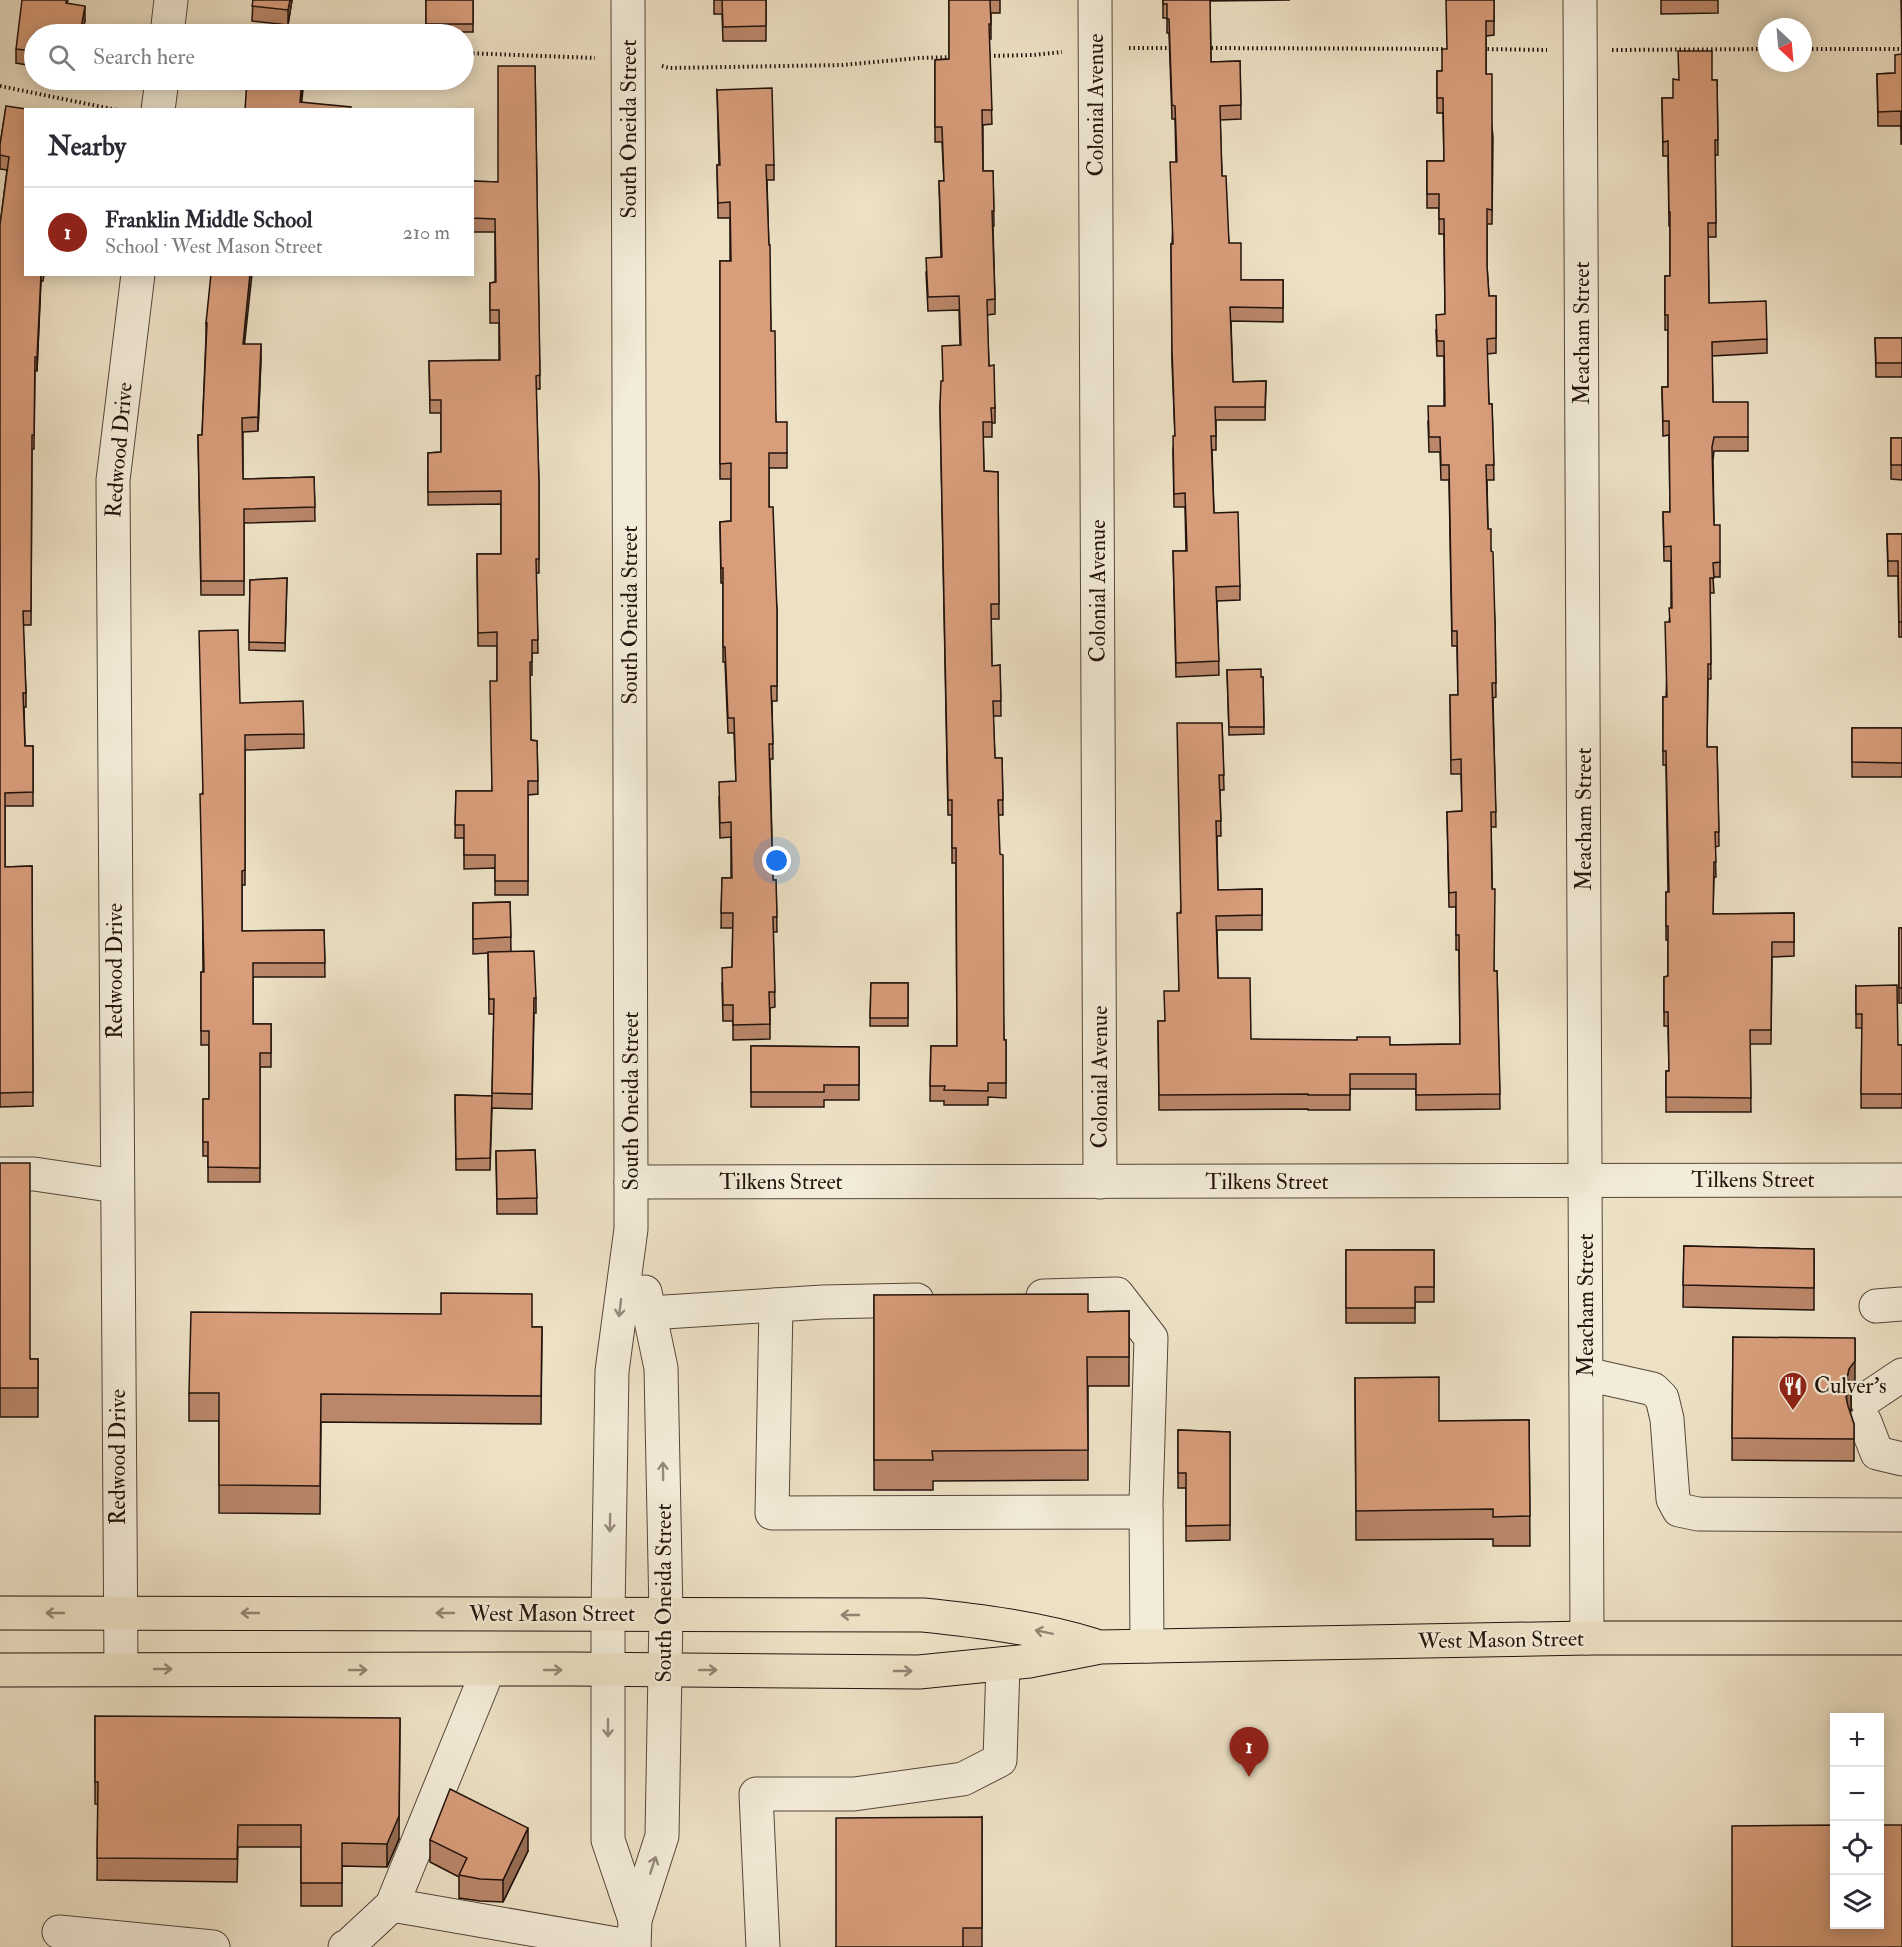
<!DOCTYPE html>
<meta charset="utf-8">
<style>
:root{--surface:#fff;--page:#f2f2f3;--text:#2b2b33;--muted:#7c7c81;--line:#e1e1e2;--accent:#8f2418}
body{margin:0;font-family:"IM FELL Double Pica",serif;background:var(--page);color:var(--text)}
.controls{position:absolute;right:18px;bottom:18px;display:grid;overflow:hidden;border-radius:0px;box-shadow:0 3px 15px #0003}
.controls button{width:54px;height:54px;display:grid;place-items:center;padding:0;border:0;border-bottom:2px solid var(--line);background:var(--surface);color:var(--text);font:30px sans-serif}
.compass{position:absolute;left:1758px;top:18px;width:54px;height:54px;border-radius:50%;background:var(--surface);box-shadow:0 3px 15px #0003;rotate:154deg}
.you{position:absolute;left:777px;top:861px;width:21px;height:21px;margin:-15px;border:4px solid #fff;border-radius:50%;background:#1a73e8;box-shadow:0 0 0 9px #1a73e833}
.badge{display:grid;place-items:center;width:39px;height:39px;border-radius:50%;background:var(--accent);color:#fff;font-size:20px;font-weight:700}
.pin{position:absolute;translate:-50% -50px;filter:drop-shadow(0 2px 3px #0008)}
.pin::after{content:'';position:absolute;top:32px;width:21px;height:18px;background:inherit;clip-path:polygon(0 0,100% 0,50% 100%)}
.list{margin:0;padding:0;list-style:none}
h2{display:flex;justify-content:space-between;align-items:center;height:78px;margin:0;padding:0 24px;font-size:26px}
h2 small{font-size:20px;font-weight:400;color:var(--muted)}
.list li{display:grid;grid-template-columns:39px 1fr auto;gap:18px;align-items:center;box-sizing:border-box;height:90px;padding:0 24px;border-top:2px solid var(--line)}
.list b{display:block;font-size:22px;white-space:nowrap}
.list p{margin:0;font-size:20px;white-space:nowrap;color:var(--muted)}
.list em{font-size:20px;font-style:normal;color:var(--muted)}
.icon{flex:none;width:33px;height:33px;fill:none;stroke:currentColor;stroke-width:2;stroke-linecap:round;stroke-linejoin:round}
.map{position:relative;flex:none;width:1902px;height:1947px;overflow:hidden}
.search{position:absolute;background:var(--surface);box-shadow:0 3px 15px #0003;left:24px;top:24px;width:450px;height:66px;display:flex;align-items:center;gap:15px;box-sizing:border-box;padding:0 21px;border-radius:33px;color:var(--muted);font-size:22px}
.panel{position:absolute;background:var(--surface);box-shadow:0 3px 15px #0003;left:24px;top:108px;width:450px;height:168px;border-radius:0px}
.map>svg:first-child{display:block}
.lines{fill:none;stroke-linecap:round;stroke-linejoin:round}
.minor-casing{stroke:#55463a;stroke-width:35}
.major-casing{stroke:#22130c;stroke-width:35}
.path{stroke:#22130c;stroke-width:4;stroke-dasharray:1.5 3;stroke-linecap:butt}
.minor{stroke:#f3ecd9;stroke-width:33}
.major{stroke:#ede1c5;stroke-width:33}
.wall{fill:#ba876a;stroke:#22130c;stroke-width:1.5}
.shaded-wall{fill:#976e56;stroke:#22130c;stroke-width:1.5}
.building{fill:#d89d7b;stroke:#22130c;stroke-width:1.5}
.oneway{stroke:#958a7d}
.oneway2{stroke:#928472}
.labels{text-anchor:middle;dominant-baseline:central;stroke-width:4.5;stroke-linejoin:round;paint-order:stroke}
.street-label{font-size:22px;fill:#22130c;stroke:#f3ecd9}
.poi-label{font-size:22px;fill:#22130c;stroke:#f3ecd9;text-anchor:start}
</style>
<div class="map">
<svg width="1902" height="1947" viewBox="0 0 1902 1947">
<rect width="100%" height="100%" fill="#ede1c5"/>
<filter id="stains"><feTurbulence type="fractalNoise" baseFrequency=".00333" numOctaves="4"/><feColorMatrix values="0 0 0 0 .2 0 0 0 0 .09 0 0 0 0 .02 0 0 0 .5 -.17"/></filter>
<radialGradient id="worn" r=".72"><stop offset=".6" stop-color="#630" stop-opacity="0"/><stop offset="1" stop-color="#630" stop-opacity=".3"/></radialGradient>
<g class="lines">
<g class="minor-casing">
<g id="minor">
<path d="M628,0L631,1182V1229L612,1371L608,1613V1840L635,1920"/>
<path d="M1095,0L1100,1182"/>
<path d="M1580,0L1587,1638"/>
<path d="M167,34L171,0"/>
<path d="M158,110L162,80"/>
<path d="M0,1174H34L116,1186"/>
<path d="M631,1182L1902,1180"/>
<path d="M1043,1296L1117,1294L1151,1338L1146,1503L1147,1646"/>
<path d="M776,1305L772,1513L1146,1512"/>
<path d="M1876,1306L1902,1304"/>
<path d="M649,1313L823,1302L917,1300"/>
<path d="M1586,1374L1653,1389L1662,1398L1667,1419L1673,1499L1679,1510L1698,1514L1902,1515"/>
<path d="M1866,1399L1902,1375"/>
<path d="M1865,1422L1877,1453L1902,1459"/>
<path d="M121,1669L113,480L138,274"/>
<path d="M392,1905L634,1947"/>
<path d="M59,1932L213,1947"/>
<path d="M345,1947L349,1945L392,1905L488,1670"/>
<path d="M634,1947L635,1920L662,1836L666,1614L661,1368L645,1292"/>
<path d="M763,1947L756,1794H854L963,1779L1000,1760L1003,1664"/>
</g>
</g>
<g class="major-casing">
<g id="major">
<path d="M0,1613L923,1615C981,1621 1037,1628 1093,1645"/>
<path d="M0,1670L574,1669L919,1672L1029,1661L1100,1647L1587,1638H1902"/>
</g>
</g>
<g class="path">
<path d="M1129,48H1172"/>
<path d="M1207,48L1445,49"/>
<path d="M1483,49L1547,50"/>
<path d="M1803,49H1902"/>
<path d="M1612,50L1767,49"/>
<path d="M464,53L595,58"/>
<path d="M985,56L1034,55L1062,52"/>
<path d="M662,66L669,68L842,65L919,58L954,57"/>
<path d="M0,86L117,110"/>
</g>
<use href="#minor" class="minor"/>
<use href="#major" class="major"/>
</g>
<g class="wall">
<path d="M68,0L67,3L85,21L34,34V66L16,63V49Z"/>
<path d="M253,0H292L288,25L252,21Z"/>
<rect x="426" y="0" width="47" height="32"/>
<path d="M714,0H766V41H723L722,14H714Z"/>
<path d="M949,0H1000V13H991V39H989L992,124L983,125V171H993L994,226H993L995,299V314L987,315L989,366L995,408V423H992V437H983L984,471L998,472L999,619H991L992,666L1000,665L1001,716H993L995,758H1002L1003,815H998L1004,1040H1006V1098L988,1097V1105H944V1101H930L931,1046H957L956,863H952V815H948L940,405L943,381L960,345L959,310L928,311L926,272L941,257L939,181H944L942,142H935V60L949,59Z"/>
<path d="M1163,0H1290L1210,1L1211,62L1240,61L1241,119L1220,120L1222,176L1229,243L1241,280H1283V322L1231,321L1233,382L1266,381L1265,420H1216V450H1212L1214,513L1240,586V600L1217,601L1219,675L1176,677L1173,551H1186L1185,507H1174L1173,450L1175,436L1172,363L1171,244H1172L1176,162L1175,119H1172L1169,33H1167V18H1163Z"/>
<path d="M1494,0V35L1486,36V74L1493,137L1492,224H1487V266L1489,296H1496V353L1487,354L1489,404H1492L1494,480H1487L1488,529L1491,551L1495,623L1496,697L1493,698L1496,827H1491L1494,971H1497L1500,1109L1416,1110V1089H1350V1110H1308V1109L1159,1110L1158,1021H1165L1179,991L1180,913L1222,723L1224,790H1220L1221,836H1217L1218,890L1262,889V930H1217L1218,978L1251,1039L1390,1045L1460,1044L1459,950H1456V907H1449L1447,812L1462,811L1461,774H1451L1450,695H1458L1457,646H1452L1449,480H1441L1440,452H1429L1428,421L1444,406V356H1437L1436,330L1445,314L1444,234H1439V208H1427V161H1444L1443,113H1437V71H1442L1447,49Z"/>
<path d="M1661,0H1718V13L1661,14Z"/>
<path d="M1902,0V144H1901V126H1878L1877,74L1895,73L1902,54Z"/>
<path d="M535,66L540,389H536L539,484V573H536L538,653H532V675H530L531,740L537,741L538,794L528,795V895H495V868L464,869V838H455L456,791H492L497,681V646H478L477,554H501V504L428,505V453L441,452V413H430L429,361L499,360V323H490V283L495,282V232H472V181L498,182Z"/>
<path d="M1712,80H1717L1718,155H1715L1716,237H1708L1709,303L1767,339V353L1712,356L1713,402L1748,437V451H1714L1713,460L1714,525L1720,562V577H1713L1714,593H1710L1711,679H1708L1707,747H1717L1719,846L1715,847L1716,877H1714L1713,914L1794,913V956L1772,957L1771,1044H1750L1751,1112H1666V1071H1669L1668,1026H1664V977L1668,976V940H1666V892H1668L1666,765H1663V697H1666L1669,622L1671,608V561H1664L1663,512H1670L1669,435L1663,436L1662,387H1668V330H1665V276H1670V226H1669L1668,156H1663L1662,98H1673Z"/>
<path d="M717,90L774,165V180H767L771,331L776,422L787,453V468H769V507L777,611V701H772L773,759H770L773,880H776L777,932H773L775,1007L770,1008V1039L733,1040V1021H723L722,983L732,967L733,928H721L722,878H731V837L720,838L719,797L736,781L734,733H728L725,662H723V583H721L720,522L731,521V479H720V261H730V218H718L717,165H719Z"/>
<path d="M6,106L26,274H44L43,281H41L37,371H35L34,449H32L31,625H23L26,693V707H24L25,746H33V806H5V867L32,866L33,1106L0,1107V225L7,170L0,169V145Z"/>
<path d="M206,323L245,344L261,358L258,431L243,432V479L314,477L315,521L244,523V595H201L198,435H202L206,337Z"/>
<path d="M1875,338H1902V377H1876Z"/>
<path d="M1891,438H1902V480L1891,479Z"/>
<path d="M1887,534H1902V637H1899L1898,576H1888Z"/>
<path d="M287,578L285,651L249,650L250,580Z"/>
<path d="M1227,670L1263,677L1264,734L1229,735Z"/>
<path d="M240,703L304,734V748L245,750V885H242V931L324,930L325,977H253V1024H271V1067H260V1182H208V1156H203V1099H209V1045H201V972H203L202,794Z"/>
<rect x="1852" y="728" width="50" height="49"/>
<path d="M510,902L511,952L536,998V1013H534L532,1109L492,1108L490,1170H456L455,1095L492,1096L494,1014H489L488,953L473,954V903Z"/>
<rect x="1899" y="928" width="3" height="75"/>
<path d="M871,983H908V1026H870Z"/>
<path d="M1856,986L1898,1045H1902V1108H1861L1862,1028H1856Z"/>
<path d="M751,1046L859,1047V1100H824V1107H751Z"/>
<path d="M535,1150L537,1214H497L496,1151Z"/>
<path d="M0,1163L30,1359H38V1417H0Z"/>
<path d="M1684,1246L1814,1249V1310L1683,1307Z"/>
<path d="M1346,1250H1434V1302H1415V1323H1346Z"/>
<path d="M874,1295L1088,1312L1129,1311V1386H1088V1480L933,1481V1490H874Z"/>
<path d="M532,1327H542L541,1424L321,1422L320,1514L219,1513V1421H189V1393Z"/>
<path d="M1733,1337L1855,1384L1851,1389V1410L1850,1412L1854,1424V1461L1732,1460Z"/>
<path d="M1355,1378L1439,1421L1529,1420L1530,1546H1493V1539L1356,1540Z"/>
<path d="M1178,1430L1230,1432V1540L1186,1541V1488H1178Z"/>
<path d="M95,1716L399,1839L387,1867L342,1866V1906H301V1847H238L237,1882L97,1880L98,1804H95Z"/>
<path d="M982,1817V1947H836Z"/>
<path d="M430,1840L528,1851L503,1902L480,1901L459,1898V1877L430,1862Z"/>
</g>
<g class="shaded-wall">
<path d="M290,0H292L288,25V10Z"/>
<path d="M85,6V21L82,34H80Z"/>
<path d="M303,80V89L301,110L300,102Z"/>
<path d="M41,274L37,371V357Z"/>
<path d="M250,274H252L243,358V344Z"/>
<path d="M261,344V358L258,431V417Z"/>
<path d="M1855,1338V1384L1851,1389V1410L1846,1420L1847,1378Z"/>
<path d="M400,1718L399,1839L387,1867V1844Z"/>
<path d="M528,1828V1851L503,1902V1880Z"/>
</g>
<g class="building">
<path d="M22,0H66V3L85,6L80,34H34V51L16,49Z"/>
<path d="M253,0H290L288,10L252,6Z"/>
<rect x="426" y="0" width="47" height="24"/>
<path d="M722,0H766V26L723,27Z"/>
<path d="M949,0H990L991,24H989L992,110H982L983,171H993L994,211H992L995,299L987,300L989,366L994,365L995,408H991L992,422H983L984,471L998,472L999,604H991L992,666L1000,665L1001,701H993L995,758H1002L1003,800H998L1000,854L1003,855L1004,1040H1006V1083H988V1091L944,1090L945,1086H930L931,1046H957L956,848H952V800H948L940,405L941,381H943L942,346L961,345L959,296L928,297L926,258L942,257L939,181H944L942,127H935V60L949,59Z"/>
<path d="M1163,0H1210L1211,62L1240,61L1241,105L1220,106L1222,176H1226L1229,243H1241V280H1283V308L1230,307L1233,382L1266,381L1265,407H1215L1216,436H1211L1214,513L1238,512L1240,586L1216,587L1219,661L1176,663L1173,551H1187L1185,493L1174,494L1173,436H1175L1172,349L1171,244H1173L1170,162H1177L1175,106L1172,105L1169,19H1167V4H1163Z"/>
<path d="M1446,0H1494V21H1486V74H1492V210L1487,209V266L1489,296H1496V338L1487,339L1489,404H1492L1494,465H1486L1488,529H1491V551L1493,552L1495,623L1496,683H1492L1496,812H1491L1492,889H1495L1494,971H1497L1500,1094L1416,1095V1074H1350V1095H1308V1094L1159,1095L1158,1021H1165L1164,991H1179L1177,913H1181L1177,723H1222L1224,775H1219L1221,821H1216L1218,890L1262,889V915L1216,916L1218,978H1250L1251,1039L1357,1040V1037H1390V1045L1460,1044L1459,935H1456V892L1449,893L1447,812L1462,811L1461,759L1451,760L1450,695H1458L1457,631H1452L1449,465H1441L1440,437H1429L1428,406H1445L1444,341H1437L1436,315L1445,314L1444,219H1439V194H1427V161H1444L1443,98H1437V71H1442V49H1447Z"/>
<path d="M1901,0H1902V129H1901V111L1878,112L1877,74L1895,73V55L1902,54Z"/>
<path d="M1678,51H1712V80H1717L1718,140H1715L1716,223H1708L1709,303L1766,301L1767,339L1712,342L1713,402H1748V437H1714L1712,447L1714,525H1720V562L1713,563L1714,578H1710L1711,664H1708L1707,747H1717L1719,832H1715L1716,862H1714L1713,914L1794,913V942H1772L1771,1030H1750L1751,1098L1666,1097V1071H1669L1668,1012H1664V977L1668,976V926H1666V892H1669L1666,751H1663V697H1667L1665,622H1670L1669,608H1672L1671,546L1664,547L1663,512H1670L1669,421H1663L1662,387H1668V315H1665V276H1670V212H1669L1668,141L1663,142L1662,98H1673V79L1679,80Z"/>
<path d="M498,66H535L540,375L536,376L539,484V559H536L538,640H532V662H530L531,740L537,741L538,781H528V881H495V855H464V825H455L456,791H492L490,681H497V632L478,633L477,554H501V491L428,492V453L441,452V400H430L429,361L500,360L499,310H490V283L496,282L495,219L472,218V181L498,182Z"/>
<path d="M247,80H302L300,102L351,107L350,110H245Z"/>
<path d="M772,88L774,165H766L769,245H770L771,331H775L776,422H787V453H769V507H773L777,611V686H771L773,744H769L773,880H776L777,917H773L775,992H769L770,1024L733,1025V1005H723L722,968L732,967L733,913H721L722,878H732L731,822L720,823L719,782L736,781L734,718H728L725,647H723V568H721L720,522L731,521V463L720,464V261H731L730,202L718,203L717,165H720L717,90Z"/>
<path d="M6,106L33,110H26V274H41L37,357H35L34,435H32L31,611H23L26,693H23L25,746H33V792L5,793V867L32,866L33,1092L0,1093V225L9,157L0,155V145Z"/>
<path d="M211,274H250L243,344H261L258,417L242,418L243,479L314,477L315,507L244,509V581H201L198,435H202L207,323H206Z"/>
<path d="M1875,338H1902V363H1876Z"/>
<rect x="1891" y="438" width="11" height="27"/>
<path d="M1887,534H1902V622H1899L1898,561H1888Z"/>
<path d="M287,578L285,643L249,642L250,580Z"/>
<path d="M238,630L240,703L303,701L304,734L245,735V870L242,871V931L324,930L325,963H253V1024H271V1053H260V1168L208,1167V1142H203V1099H209V1031H201V972H204L200,794H203L199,631Z"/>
<path d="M1261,669V677H1263L1264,727H1229L1227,670Z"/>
<path d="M1852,728H1902V763L1852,762Z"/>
<path d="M510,902L511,937L473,939V903Z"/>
<rect x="1899" y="928" width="3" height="60"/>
<path d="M534,951L536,998H534L532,1094L492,1093L494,999H489L488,952Z"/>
<path d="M871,983H908V1018H870Z"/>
<path d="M1897,985L1898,1045H1902V1094H1861L1862,1014H1856V986Z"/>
<path d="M751,1046L859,1047V1085H824V1092H751Z"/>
<path d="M455,1095L492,1096L490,1158L456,1159Z"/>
<path d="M535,1150L537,1198L497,1199L496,1151Z"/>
<path d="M0,1163H30V1359H38V1388H0Z"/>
<path d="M1684,1246L1814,1249V1288L1683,1285Z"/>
<path d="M1346,1250H1434V1287H1415V1308H1346Z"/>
<path d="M441,1293L532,1294V1327H542L541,1396L321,1394L320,1486L219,1485V1393H189L191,1312L441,1314Z"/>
<path d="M1088,1294V1312L1129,1311V1357H1087L1088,1450L932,1451L933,1460H874V1295Z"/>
<path d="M1733,1337L1855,1338V1361L1849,1369L1847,1378L1851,1387L1846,1397L1848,1406L1854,1424V1439L1732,1438Z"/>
<path d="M1439,1377V1421L1529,1420L1530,1516L1493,1517V1509L1356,1511L1355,1378Z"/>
<path d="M1178,1430L1230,1432V1525L1186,1526V1473H1178Z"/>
<path d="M95,1716L400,1718L399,1816L387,1844L342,1843V1883H301V1825H238L237,1859L97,1858L98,1782H95Z"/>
<path d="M450,1789L528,1828L503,1880L480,1879L459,1875L467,1858L430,1840Z"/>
<path d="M982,1817V1928H963V1947H836V1818Z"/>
<path d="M1834,1825V1924H1880V1825H1902V1947H1732V1826Z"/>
</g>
<defs><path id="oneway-shaft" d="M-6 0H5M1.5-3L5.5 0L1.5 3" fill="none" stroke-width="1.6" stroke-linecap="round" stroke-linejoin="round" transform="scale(1.5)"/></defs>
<g class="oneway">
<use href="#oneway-shaft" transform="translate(620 1308) rotate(97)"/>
<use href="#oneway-shaft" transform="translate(663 1471) rotate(-91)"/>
<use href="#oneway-shaft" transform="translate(610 1523) rotate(91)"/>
<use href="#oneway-shaft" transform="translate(608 1728) rotate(90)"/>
<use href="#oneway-shaft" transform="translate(653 1865) rotate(-72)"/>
</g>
<g class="oneway2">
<use href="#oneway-shaft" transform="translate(55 1613) rotate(-180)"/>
<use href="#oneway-shaft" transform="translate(250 1613) rotate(-180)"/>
<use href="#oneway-shaft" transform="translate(445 1613) rotate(-180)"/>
<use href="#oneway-shaft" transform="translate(850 1615) rotate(-180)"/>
<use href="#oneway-shaft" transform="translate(1044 1632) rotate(-168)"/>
<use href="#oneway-shaft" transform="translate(163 1669)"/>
<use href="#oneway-shaft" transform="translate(358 1670)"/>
<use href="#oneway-shaft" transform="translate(553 1670)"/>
<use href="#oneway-shaft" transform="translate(708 1670)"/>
<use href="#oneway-shaft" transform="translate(903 1671)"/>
</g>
<defs>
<g id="restaurant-pin" transform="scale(1.5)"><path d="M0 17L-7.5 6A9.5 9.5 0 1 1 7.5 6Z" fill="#8f2418" stroke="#f3ecd9"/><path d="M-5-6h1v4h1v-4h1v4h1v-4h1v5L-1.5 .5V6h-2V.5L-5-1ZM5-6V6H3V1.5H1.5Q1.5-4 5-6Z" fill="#fff"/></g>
</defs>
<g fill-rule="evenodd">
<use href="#restaurant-pin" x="1793" y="1386"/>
</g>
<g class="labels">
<g class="street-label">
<text transform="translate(1096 105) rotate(-90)">Colonial Avenue</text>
<text transform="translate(629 129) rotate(-90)">South Oneida Street</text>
<text transform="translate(1582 333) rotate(-90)">Meacham Street</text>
<text transform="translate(119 450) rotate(-85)">Redwood Drive</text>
<text transform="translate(1098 591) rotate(-90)">Colonial Avenue</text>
<text transform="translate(630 615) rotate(-90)">South Oneida Street</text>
<text transform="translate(1584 819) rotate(-90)">Meacham Street</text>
<text transform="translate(115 971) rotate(-90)">Redwood Drive</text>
<text transform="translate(1100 1077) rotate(-90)">Colonial Avenue</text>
<text transform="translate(631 1101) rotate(-90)">South Oneida Street</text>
<text x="1753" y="1180">Tilkens Street</text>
<text x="781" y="1182">Tilkens Street</text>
<text x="1267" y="1182">Tilkens Street</text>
<text transform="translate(1586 1305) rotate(-90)">Meacham Street</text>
<text transform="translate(118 1457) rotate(-90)">Redwood Drive</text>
<text transform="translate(664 1593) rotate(-90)">South Oneida Street</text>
<text x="552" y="1614">West Mason Street</text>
<text transform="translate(1501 1640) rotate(-1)">West Mason Street</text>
</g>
<g class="poi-label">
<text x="1814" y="1386">Culver's</text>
</g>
</g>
<rect width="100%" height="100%" filter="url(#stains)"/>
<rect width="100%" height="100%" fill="url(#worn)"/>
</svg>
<div class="controls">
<button>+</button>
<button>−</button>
<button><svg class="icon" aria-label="locate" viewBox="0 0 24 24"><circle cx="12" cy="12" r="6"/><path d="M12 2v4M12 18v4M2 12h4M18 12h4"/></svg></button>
<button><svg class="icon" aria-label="layers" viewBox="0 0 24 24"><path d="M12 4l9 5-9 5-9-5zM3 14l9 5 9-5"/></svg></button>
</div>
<svg class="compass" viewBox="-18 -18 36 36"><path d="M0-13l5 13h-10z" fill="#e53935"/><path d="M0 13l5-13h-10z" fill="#7c7c81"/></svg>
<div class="you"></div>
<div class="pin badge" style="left:1249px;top:1777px">1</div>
<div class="search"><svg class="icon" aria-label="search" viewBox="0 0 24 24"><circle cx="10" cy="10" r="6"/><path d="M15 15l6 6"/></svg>Search here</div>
<section class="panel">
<h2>Nearby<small></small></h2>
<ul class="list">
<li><span class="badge">1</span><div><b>Franklin Middle School</b><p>School · West Mason Street</p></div><em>210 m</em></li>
</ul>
</section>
</div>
